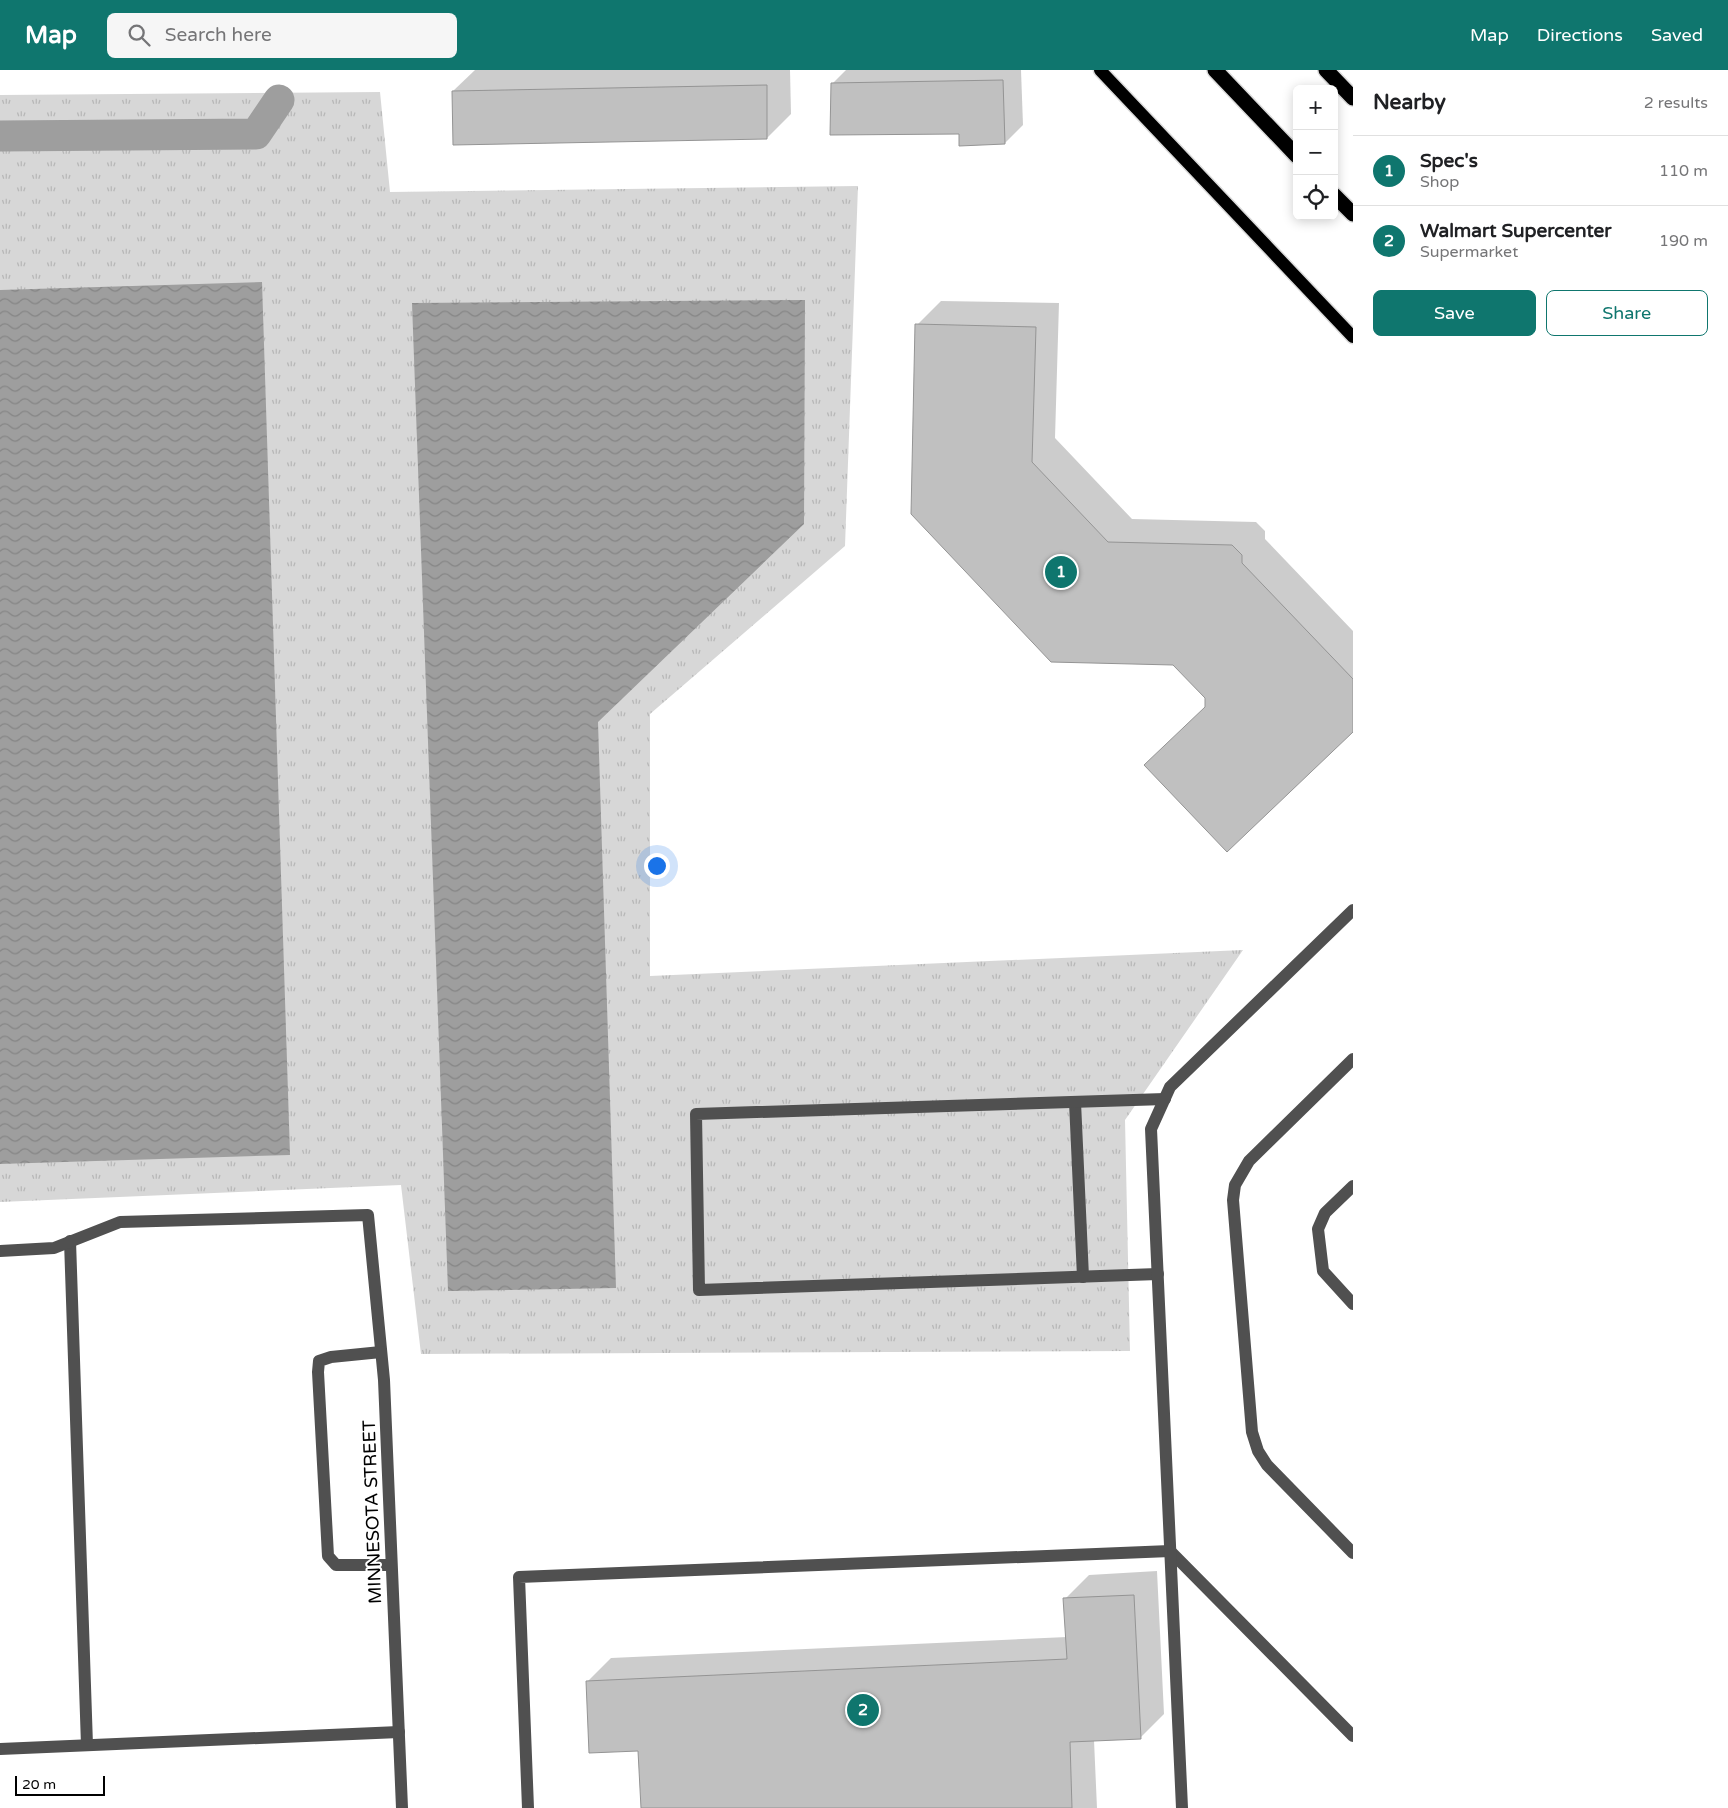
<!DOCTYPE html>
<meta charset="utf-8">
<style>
:root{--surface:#fff;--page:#f6f6f6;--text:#202124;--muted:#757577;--line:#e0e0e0;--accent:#0f766e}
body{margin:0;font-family:"Varela Round",sans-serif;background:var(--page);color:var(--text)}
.controls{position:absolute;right:15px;top:15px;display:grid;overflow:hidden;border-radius:8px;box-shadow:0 2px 12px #0003}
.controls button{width:45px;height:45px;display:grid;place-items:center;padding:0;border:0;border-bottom:1px solid var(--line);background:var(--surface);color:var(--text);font:25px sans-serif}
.scale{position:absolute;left:15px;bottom:12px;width:90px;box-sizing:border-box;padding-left:5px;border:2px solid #000;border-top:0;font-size:14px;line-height:18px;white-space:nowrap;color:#000;-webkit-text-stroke:4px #fff;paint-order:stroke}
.you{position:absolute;left:656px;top:795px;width:18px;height:18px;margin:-12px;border:4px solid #fff;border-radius:50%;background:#1a73e8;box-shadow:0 0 0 8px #1a73e833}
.badge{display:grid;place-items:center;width:32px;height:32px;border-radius:50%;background:var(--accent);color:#fff;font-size:16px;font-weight:700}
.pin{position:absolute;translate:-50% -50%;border:2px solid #fff;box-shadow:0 1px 5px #0006}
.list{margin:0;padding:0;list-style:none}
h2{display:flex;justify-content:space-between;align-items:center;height:65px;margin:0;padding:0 20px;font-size:21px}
h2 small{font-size:16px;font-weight:400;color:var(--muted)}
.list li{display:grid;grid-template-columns:32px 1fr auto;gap:15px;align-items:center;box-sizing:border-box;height:70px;padding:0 20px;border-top:1px solid var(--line)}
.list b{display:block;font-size:19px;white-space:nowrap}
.list p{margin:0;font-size:16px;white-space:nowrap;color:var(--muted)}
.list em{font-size:16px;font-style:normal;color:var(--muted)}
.actions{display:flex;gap:10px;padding:15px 20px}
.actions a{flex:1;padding:11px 0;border:1px solid var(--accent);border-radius:8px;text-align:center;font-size:18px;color:var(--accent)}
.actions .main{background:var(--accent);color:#fff}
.icon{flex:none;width:28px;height:28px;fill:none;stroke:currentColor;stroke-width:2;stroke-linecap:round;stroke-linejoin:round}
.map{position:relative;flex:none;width:1353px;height:1738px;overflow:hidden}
header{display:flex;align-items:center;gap:30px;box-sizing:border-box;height:70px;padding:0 25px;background:var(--accent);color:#fff}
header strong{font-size:24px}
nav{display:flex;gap:28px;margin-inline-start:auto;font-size:18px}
.search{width:350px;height:45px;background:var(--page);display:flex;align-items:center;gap:12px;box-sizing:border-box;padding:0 18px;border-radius:8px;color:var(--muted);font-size:19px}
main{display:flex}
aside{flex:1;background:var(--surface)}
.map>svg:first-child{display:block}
.grass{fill:url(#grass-tufts)}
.water{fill:url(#water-waves)}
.shadow{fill:#0003}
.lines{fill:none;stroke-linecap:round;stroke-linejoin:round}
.canal{stroke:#9e9e9e;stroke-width:31}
.building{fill:#c0c0c0;stroke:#949494}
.major-casing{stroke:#dbdbdb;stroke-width:15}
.highway-casing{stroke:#dbdbdb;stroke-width:18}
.minor{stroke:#505050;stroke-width:12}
.major{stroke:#000;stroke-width:12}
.highway{stroke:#000;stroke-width:15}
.labels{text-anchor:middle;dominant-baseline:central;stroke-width:4;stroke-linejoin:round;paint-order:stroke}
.street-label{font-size:18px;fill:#000;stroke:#fff}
</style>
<header>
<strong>Map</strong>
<div class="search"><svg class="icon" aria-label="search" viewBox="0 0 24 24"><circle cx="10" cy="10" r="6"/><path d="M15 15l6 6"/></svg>Search here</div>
<nav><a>Map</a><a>Directions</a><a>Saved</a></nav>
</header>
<main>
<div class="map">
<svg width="1353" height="1738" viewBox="0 0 1353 1738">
<defs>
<pattern id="grass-tufts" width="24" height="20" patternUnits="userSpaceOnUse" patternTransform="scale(1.25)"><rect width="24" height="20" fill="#d7d7d7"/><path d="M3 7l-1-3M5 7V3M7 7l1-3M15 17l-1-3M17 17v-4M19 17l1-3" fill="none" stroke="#b7b7b7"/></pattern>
<pattern id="water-waves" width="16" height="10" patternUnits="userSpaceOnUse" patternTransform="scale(1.25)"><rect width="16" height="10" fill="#9e9e9e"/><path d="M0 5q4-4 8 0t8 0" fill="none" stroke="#868686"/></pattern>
</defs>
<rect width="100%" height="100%" fill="#fff"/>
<path class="grass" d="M380,22L390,122L858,116L845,476L650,644V906L1243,880L1125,1050L1130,1281L421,1284L401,1115L0,1132V25Z"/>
<g class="water">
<path d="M262,212L290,1085L0,1094V220Z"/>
<path d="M805,230L804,454L598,652L616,1218L448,1221L412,233Z"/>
</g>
<g class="shadow">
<path d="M475,0H790L791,44L767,68L453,21Z"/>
<path d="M846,0H1021L1023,55L1005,73L961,63L832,14Z"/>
<path d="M941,231L1059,233L1055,368L1132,449L1256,452L1265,461V469L1353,561V661L1206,636V628L917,255Z"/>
<path d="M1157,1501L1164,1644L1140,1668L1094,1670L1097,1738H642L639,1680L587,1612L611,1588L1067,1567L1065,1529L1089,1505Z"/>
</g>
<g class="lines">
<path class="canal" d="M0,66L256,64L279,30"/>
</g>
<g class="building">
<path d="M1003,10L1005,74L959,76V64L830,65L831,13Z"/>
<path d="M767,15V69L453,75L452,21Z"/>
<path d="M915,254L1036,257L1032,392L1108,472L1232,475L1242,485V493L1353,609V662L1227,782L1144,695L1205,637V628L1173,595L1051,592L911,444Z"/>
<path d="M1134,1525L1141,1669L1070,1672L1072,1738H641L638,1681L589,1683L586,1611L1067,1589L1063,1528Z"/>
</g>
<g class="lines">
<g class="major-casing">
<path id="major" d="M1100,0L1353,267"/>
</g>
<g class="highway-casing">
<g id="highway">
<path d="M1215,0L1297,86"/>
<path d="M1326,0L1353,28"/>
<path d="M1334,125L1353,144"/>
</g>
</g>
<g class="minor">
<path d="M1353,989L1249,1091L1235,1115L1233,1130L1252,1362L1258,1381L1267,1395L1353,1483"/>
<path d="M1075,1032L1083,1207"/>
<path d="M1353,1116L1325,1143L1318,1159L1323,1201L1353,1234"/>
<path d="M70,1171L87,1675"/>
<path d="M0,1181L54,1178L120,1152L368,1145L384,1310L402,1738"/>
<path d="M1158,1204L699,1220L696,1044L1165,1029"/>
<path d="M381,1282L331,1287L319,1291L318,1302L328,1486L336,1495H391"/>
<path d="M0,1679L399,1662"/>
<path d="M528,1738L519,1507L1170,1481L1353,1666"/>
<path d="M1182,1738L1151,1059L1170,1017L1353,840"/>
</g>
<use href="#major" class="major"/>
<use href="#highway" class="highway"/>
</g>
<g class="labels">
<g class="street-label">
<text transform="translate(372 1442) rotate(-92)">MINNESOTA STREET</text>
</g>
</g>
</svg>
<div class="controls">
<button>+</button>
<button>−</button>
<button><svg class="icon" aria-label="locate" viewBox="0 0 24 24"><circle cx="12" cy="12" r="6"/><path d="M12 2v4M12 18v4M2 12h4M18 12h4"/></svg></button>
</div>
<div class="scale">20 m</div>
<div class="you"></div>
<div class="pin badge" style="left:1061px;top:502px">1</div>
<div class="pin badge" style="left:863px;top:1640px">2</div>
</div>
<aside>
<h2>Nearby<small>2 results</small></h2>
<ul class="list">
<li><span class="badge">1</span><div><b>Spec's</b><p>Shop</p></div><em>110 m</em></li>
<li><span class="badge">2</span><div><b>Walmart Supercenter</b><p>Supermarket</p></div><em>190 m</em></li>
</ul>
<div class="actions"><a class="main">Save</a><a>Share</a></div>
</aside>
</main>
